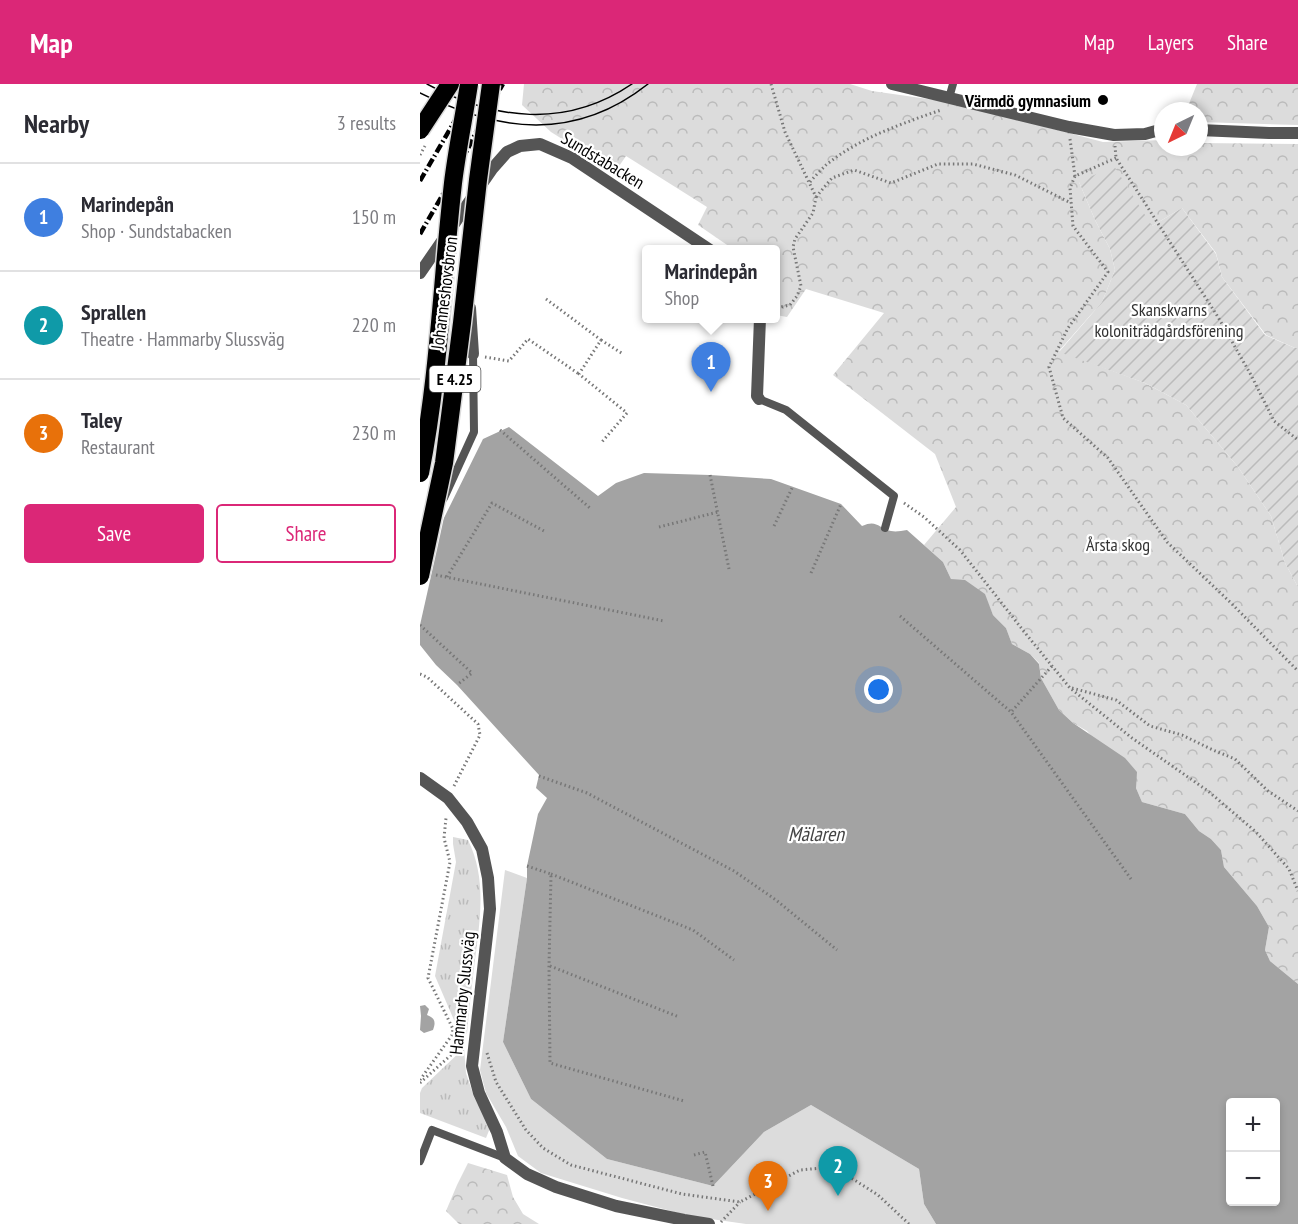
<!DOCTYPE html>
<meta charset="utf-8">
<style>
:root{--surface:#fff;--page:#f2f2f3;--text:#2b2b33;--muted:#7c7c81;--line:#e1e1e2;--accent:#db2777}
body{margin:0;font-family:"PT Sans Narrow",sans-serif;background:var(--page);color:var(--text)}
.controls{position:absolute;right:18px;bottom:18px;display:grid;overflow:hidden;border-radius:6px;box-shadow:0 3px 9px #0003}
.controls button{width:54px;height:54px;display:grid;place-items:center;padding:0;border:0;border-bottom:2px solid var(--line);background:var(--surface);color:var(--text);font:30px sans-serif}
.compass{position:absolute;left:734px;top:18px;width:54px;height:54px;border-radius:50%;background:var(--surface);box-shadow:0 3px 9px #0003;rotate:223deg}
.you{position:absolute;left:459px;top:606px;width:21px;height:21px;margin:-15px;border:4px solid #fff;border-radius:50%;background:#1a73e8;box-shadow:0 0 0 9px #1a73e833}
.badge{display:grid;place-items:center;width:39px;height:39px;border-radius:50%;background:var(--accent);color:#fff;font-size:20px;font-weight:700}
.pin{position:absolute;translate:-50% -50px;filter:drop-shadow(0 2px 3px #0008)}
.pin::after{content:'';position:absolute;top:32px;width:21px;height:18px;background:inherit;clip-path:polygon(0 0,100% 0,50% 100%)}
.popup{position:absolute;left:222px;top:161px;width:138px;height:78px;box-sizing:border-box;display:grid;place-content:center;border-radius:6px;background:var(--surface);filter:drop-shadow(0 2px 4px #0005);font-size:20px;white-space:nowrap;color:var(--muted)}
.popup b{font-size:22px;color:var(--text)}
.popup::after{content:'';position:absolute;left:50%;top:100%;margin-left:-12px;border:12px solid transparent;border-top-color:var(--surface)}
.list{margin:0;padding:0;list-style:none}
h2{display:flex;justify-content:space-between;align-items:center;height:78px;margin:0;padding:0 24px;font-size:26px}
h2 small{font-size:20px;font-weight:400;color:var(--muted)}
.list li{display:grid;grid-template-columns:39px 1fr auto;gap:18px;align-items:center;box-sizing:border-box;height:108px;padding:0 24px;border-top:2px solid var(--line)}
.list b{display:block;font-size:22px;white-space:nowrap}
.list p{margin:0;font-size:20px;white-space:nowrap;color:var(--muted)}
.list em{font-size:20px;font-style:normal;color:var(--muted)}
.actions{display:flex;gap:12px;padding:18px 24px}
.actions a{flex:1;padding:14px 0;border:2px solid var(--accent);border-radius:6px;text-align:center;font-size:21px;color:var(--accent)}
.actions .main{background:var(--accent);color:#fff}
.map{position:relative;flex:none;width:878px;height:1140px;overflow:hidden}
header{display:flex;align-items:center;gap:36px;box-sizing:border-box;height:84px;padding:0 30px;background:var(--accent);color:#fff}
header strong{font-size:28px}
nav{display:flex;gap:33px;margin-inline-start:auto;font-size:21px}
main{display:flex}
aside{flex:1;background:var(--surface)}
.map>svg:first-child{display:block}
.grass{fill:url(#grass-tufts)}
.forest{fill:url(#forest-crowns)}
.park{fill:#dcdcdc}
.garden{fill:url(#garden-furrows)}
.water{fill:#a3a3a3;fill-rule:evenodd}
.pier{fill:#fff}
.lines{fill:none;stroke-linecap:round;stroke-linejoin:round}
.path{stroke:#777;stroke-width:3;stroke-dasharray:1.5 3;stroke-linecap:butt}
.lane{stroke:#555;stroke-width:8}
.street{stroke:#555;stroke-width:12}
.tram{stroke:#000;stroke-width:1.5}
.rail{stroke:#000;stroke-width:4.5;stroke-dasharray:9 3 1.5 3;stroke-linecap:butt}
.highway-bridge-casing{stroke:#dbdbdb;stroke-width:21;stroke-linecap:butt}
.path-bridge{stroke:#777;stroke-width:3;stroke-dasharray:1.5 3;stroke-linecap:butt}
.highway-bridge{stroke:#000;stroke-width:18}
.poi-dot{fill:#000;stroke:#fff;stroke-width:2}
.labels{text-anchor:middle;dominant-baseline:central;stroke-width:4.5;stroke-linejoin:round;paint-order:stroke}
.shield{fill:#fff;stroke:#4c4c4c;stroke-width:1.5}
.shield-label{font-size:16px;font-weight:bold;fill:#000}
.poi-label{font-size:18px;font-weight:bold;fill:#000;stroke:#fff;text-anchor:end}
.street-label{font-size:18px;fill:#000;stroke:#fff}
.park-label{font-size:18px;fill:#333;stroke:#fff}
.water-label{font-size:20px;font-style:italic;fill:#444;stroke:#fff}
</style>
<header>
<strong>Map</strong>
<nav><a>Map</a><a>Layers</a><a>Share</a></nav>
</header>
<main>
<aside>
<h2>Nearby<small>3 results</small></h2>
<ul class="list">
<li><span class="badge" style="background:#3f7fe0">1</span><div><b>Marindepån</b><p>Shop · Sundstabacken</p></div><em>150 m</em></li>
<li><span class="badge" style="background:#0f9aa8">2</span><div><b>Sprallen</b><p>Theatre · Hammarby Slussväg</p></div><em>220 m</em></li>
<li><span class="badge" style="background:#e8710a">3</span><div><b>Taley</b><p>Restaurant</p></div><em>230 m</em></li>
</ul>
<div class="actions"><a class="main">Save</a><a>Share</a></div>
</aside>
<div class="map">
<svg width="878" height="1140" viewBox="0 0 878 1140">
<defs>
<pattern id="grass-tufts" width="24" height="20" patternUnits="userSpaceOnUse" patternTransform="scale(1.5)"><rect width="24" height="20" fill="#dcdcdc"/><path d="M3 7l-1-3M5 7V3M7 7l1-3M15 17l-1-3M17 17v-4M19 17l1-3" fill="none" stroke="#bbb"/></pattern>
<pattern id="forest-crowns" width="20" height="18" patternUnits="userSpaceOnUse" patternTransform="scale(1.5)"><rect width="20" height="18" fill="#dcdcdc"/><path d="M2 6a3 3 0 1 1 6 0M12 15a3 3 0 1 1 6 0" fill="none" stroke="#bbb"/></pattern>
<pattern id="garden-furrows" width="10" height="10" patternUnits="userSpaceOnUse" patternTransform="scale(1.5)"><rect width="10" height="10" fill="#dcdcdc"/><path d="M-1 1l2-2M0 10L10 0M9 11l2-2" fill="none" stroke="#bbb"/></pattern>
</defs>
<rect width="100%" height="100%" fill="#fff"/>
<g class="grass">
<path d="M33,753L48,756C67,794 60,836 55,876C52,900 49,925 47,950L37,943L15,892L36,778L33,760Z"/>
<path d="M44,964L46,989L54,1013L70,1044L66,1054L0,1029V1009L2,1004Z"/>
</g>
<g class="forest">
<path d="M104,0H430L452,7L536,19L683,58L743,56V63H779V59L878,60V264H875L846,251L802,193L796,169L762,124L732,142L659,98L675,136L690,165L695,186L682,218L639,267L725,299L766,321L818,383L851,432L865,479L878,503V900L850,877L845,866L849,843L837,822L804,783L801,766L791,755L779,747L765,730L722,718L716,704L667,647L653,639L639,626L621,594L619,579L610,570L592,560L586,544L573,531L564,510L531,495L523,478L504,461L536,423L515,370L413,291L464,229L386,205L367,233L356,231V200L359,198L356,193V166L313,165L278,141L287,123L206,72L195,88L131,48L102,21Z"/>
<path d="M777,0H878V41L779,38V27H766Z"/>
<path d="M48,1079L87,1091L93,1113L103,1130L119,1140H39L26,1127L37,1101Z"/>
</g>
<path class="park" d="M85,786L107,794L83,958L111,1015L187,1075L293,1102L344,1048L391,1021L499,1085L504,1120L516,1140H326L270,1132L202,1114L121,1089L98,1072L86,1043L66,1009L60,986Z"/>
<path class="garden" d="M694,82L732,142L762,124L796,170L802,193L845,251L875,264H878V503L865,479L851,432L818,383L766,321L725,299L639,268L682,218L695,186L690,165L675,136L659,98Z"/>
<g class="water">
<path d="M89,343L178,412L196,399L224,389L290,391L351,395L421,420L442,442C457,435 458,444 471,447C476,448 481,447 487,446L523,478L531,495L545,496L565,510L573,531L586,544L592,560L610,570L619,580L621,594L639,626L653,639L705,674L717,688L716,704L722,718L765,730L779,747L791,755L801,766L804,783L837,822L849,843L845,866L850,877L878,900V1140H516L504,1120L499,1085L391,1021L344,1048L293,1102L187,1075L111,1015L83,958L107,794V782L118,730L127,714L116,704L119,691L37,601L16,581L0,561V494L22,438L63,355ZM810,1018H856V1118H810Z"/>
<path d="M5,921L9,925L7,931C15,934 16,938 13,946L4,949L0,946L1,932L0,922Z"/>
</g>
<path class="pier" d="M26,424L18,461L0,541V491L19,437Z"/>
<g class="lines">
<g class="path">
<path d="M351,0L365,48L396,113L393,129L375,155L373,163L381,202L377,212L370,221L356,224"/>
<path d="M650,55L655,92"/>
<path d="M695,62L696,74L798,233L831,291L854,337L878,356"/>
<path d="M696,74L655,92L650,104L653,142L688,188L648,244L629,283L643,334L688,374L747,458L811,519L878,587"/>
<path d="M390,98C395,92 401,86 406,81C439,54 481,40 521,26"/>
<path d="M396,113L412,94L434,86L471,99L518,80H553L595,91L651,119"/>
<path d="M126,215L181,256L159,290L207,329L181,359"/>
<path d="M181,256L203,270"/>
<path d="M65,273L89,277L108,255L159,290"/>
<path d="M80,346L171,425"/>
<path d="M290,391L309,485"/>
<path d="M484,419L504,433L540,466L606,550L650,604L712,654L788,707L836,748L869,785L878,807"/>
<path d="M354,442L373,402"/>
<path d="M239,443L298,428"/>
<path d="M391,489L421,420"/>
<path d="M16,491L244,537"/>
<path d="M27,493L72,419L124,447"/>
<path d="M480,532L591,628L711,795"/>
<path d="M0,541L52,589L37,601"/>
<path d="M0,590L7,593L58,640L60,651L34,702"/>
<path d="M652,604L696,616L730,642L762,651L793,666L815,675L848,707L878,727"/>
<path d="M592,627L632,582"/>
<path d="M119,692L167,709L314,787L356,816L417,866"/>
<path d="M107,782L131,790L129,882L130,979L264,1017"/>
<path d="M131,790L273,846L314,876"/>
<path d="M130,882L259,933"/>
<path d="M67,969L76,998L106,1046L123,1064L151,1081L262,1110L320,1118L380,1086L414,1083L458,1111L489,1140"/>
<path d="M0,996L32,951L33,945L8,894L30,778L24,754L26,734"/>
<path d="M0,999L41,962"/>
<path d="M274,1071L285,1068L293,1102"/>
<path d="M301,1138L320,1118"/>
</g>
<g class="lane">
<path d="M529,14L533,0"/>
<path d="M339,315L366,326L474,412L465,444"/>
<path d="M24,414L54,348L53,270"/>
<path d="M0,1077L12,1046L85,1074"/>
</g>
<g class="street">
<path d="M472,0L649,43L694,51L725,50L743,45"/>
<path d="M779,46L849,49H878"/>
<path d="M0,189L72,85L87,68L100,62L120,60L152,74L290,166"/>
<path d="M50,224L53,270"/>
<path d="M339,315L337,312L340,234"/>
<path d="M0,694L28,714L47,738L62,765L68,794L70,825L52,982L59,1009L77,1048L85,1074L107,1090L136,1103L196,1122L264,1136L289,1140"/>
</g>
<g class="tram">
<path d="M7,0C74,36 146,45 212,0"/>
<path d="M0,9C78,48 155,58 228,0"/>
</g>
<g class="rail">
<path d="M0,97L56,0"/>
<path d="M0,150L41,79L60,40L83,0"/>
</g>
<g class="highway-bridge-casing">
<g id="highway-bridge">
<path d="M0,46L30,0"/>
<path d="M0,389C19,294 22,196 33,99C37,66 44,33 49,0"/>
<path d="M0,492L24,379L42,239L58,96L71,0"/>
</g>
</g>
<path class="path-bridge" d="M0,71L5,62"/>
<use href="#highway-bridge" class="highway-bridge"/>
</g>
<circle class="poi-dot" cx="683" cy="16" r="6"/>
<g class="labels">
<rect class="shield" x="9.5" y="282" width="51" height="26" rx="4.5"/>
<g class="shield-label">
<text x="35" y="295">E 4.25</text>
</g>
<g class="poi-label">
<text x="671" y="16">Värmdö gymnasium</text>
</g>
<g class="street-label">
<text transform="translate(183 76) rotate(31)">Sundstabacken</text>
<text transform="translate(24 209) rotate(-83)">Johanneshovsbron</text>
<text transform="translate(42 909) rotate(-84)">Hammarby Slussväg</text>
</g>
<g class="park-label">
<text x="749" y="225">Skanskvarns<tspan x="749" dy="21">koloniträdgårdsförening</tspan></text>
<text x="698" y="460">Årsta skog</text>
</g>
<g class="water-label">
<text x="396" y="750">Mälaren</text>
</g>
</g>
</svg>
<div class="controls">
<button>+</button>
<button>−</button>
</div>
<svg class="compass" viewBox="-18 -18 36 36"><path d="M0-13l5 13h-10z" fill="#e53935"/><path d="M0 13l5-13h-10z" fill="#7c7c81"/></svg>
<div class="you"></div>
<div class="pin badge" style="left:291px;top:308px;background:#3f7fe0">1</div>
<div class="popup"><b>Marindepån</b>Shop</div>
<div class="pin badge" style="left:418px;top:1112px;background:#0f9aa8">2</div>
<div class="pin badge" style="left:348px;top:1127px;background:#e8710a">3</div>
</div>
</main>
